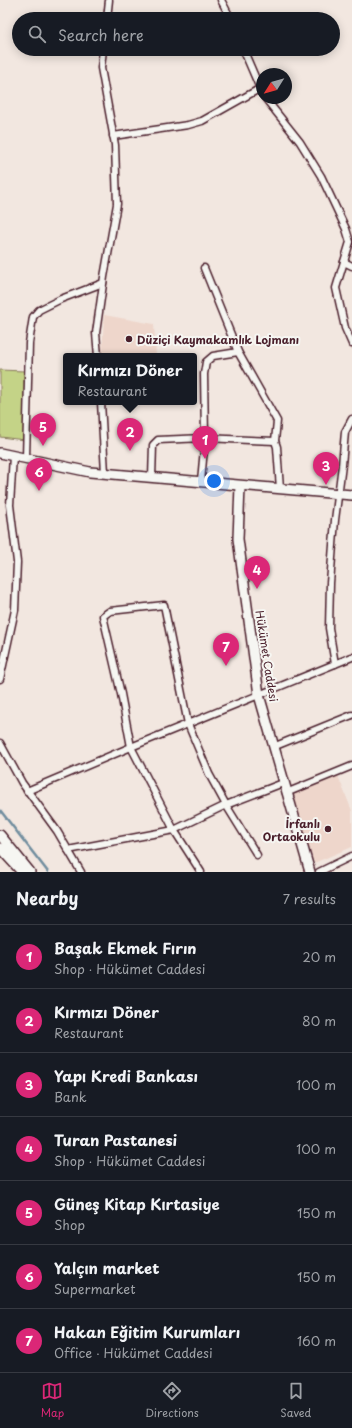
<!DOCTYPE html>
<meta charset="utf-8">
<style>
:root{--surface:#171b24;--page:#242831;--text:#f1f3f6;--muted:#9ea1a6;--line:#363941;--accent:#db2777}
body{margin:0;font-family:"Playpen Sans",sans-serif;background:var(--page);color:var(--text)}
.compass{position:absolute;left:256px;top:68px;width:36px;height:36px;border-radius:50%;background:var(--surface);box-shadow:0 2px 10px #0003;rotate:233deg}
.you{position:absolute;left:214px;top:481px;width:14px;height:14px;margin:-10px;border:3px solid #fff;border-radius:50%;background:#1a73e8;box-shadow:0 0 0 6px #1a73e833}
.badge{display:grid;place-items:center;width:26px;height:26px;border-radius:50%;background:var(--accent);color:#fff;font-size:13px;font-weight:700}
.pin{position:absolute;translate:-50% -33px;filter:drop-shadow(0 1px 2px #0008)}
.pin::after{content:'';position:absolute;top:21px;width:14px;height:12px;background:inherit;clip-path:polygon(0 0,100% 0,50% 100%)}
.popup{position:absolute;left:63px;top:353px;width:134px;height:52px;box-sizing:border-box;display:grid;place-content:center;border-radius:4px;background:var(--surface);filter:drop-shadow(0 1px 3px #0005);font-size:13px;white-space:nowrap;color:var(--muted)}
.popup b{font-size:15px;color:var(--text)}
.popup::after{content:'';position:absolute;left:50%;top:100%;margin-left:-8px;border:8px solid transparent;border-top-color:var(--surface)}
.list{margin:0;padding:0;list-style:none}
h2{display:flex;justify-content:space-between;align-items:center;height:52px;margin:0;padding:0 16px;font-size:17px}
h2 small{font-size:13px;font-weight:400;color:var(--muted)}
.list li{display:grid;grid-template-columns:26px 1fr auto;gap:12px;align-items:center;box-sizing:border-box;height:64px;padding:0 16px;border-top:1px solid var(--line)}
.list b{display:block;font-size:15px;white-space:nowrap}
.list p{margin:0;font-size:13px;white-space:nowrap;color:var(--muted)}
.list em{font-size:13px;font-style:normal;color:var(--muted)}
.icon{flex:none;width:22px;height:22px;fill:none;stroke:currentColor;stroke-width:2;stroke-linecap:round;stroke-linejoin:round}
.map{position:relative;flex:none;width:352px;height:872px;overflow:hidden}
.search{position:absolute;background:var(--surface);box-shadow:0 2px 10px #0003;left:12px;right:12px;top:12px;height:44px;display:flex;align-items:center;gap:10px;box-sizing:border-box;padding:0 14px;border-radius:22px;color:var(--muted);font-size:15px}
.sheet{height:500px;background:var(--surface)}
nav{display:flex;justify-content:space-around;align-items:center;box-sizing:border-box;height:56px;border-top:1px solid var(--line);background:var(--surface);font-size:11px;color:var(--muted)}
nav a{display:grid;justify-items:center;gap:2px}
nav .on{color:var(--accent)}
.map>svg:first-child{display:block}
.built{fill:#eed6cb}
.green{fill:#c4d387;stroke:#877959}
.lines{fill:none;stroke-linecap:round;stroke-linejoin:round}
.stream{stroke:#708d9e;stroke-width:2.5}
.street-casing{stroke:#4a1f2b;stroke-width:9}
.secondary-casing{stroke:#4a1f2b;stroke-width:12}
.street{stroke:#f6f6f2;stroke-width:6}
.secondary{stroke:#f6f6f2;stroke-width:9}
.poi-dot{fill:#4a1f2b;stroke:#f6f6f2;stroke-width:1.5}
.labels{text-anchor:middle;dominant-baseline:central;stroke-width:4;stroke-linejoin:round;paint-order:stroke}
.poi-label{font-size:11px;font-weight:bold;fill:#4a1f2b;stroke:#f6f6f2;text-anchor:start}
.street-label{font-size:11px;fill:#4a1f2b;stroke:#f6f6f2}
</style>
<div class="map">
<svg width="352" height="872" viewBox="0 0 352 872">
<rect width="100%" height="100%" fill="#f2e7e0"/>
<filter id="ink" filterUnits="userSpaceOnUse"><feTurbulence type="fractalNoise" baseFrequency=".025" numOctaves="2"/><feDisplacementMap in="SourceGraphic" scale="8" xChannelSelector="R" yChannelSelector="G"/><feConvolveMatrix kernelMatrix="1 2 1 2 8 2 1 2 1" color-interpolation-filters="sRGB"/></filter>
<g filter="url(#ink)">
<g class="built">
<path d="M104,315L154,324L156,356H102Z"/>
<path d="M338,776L352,811V847L314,863L292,794Z"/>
</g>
<path class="green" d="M0,370L24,371L25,440L0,437Z"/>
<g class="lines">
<path class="stream" d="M0,810L48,872"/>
<g class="street-casing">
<g id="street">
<path d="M221,0L231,19"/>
<path d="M107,19L109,0"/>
<path d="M243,49L262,93"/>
<path d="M265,98L300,142L321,176L346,229L350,242L336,288L345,328L352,344"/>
<path d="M113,136L188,125L202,121L259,89"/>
<path d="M344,262L352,266"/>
<path d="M204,268L238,352L277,421L275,441L277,447L280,489"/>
<path d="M98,356L96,333L104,277L117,204L115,145L101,68L103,49"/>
<path d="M101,402L105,473"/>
<path d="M26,458L29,343L33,317L39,310L61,299L103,283"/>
<path d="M152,478L153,445L158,440L205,438L275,441"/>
<path d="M201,481L205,438L204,374L206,362L213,356L238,352"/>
<path d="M335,664L329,628L330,583L335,520L342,465L345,432L352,419"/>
<path d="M0,679L15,610L17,562L10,505L13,456"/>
<path d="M0,743L22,783L57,831L81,872"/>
<path d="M273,747L352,715"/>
<path d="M27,791L131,747L352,657"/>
<path d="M286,793L352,766"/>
<path d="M68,850L174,830L226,805L283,783"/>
<path d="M201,872L174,830L131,747L121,694L103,616L110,611L164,605L188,724L209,774L226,805L257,855"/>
<path d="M319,872L352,856"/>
</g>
</g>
<g class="secondary-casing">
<g id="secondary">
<path d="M0,453L90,472L352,495"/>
<path d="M240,486L238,539L259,695L310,872"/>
<path d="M0,835L30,872"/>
<path d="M0,848L22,872"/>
</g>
</g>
<use href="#street" class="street"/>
<use href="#secondary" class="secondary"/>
</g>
</g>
<g class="poi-dot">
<circle cx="129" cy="339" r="4"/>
<circle cx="328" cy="829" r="4"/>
</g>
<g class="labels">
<g class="poi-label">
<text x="137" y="339">Düziçi Kaymakamlık Lojmanı</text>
<text x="320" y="823" text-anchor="end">İrfanlı<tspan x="320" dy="13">Ortaokulu</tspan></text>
</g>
<g class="street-label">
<text transform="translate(267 656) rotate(81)">Hükümet Caddesi</text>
</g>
</g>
</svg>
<svg class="compass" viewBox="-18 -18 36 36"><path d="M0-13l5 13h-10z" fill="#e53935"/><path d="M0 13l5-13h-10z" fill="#9ea1a6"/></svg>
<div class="you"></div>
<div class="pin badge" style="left:205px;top:459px">1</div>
<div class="pin badge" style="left:130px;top:451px">2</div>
<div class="popup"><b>Kırmızı Döner</b>Restaurant</div>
<div class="pin badge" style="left:326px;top:485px">3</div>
<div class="pin badge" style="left:257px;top:589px">4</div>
<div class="pin badge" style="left:43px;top:446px">5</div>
<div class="pin badge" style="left:39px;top:491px">6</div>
<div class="pin badge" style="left:226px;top:666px">7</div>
<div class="search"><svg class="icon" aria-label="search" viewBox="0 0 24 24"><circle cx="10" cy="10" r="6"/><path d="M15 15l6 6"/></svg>Search here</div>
</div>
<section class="sheet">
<h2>Nearby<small>7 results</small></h2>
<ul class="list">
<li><span class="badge">1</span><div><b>Başak Ekmek Fırın</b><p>Shop · Hükümet Caddesi</p></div><em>20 m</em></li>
<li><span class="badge">2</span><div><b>Kırmızı Döner</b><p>Restaurant</p></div><em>80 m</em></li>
<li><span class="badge">3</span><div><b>Yapı Kredi Bankası</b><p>Bank</p></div><em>100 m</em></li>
<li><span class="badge">4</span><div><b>Turan Pastanesi</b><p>Shop · Hükümet Caddesi</p></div><em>100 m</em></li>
<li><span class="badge">5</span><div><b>Güneş Kitap Kırtasiye</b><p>Shop</p></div><em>150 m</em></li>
<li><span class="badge">6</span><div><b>Yalçın market</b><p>Supermarket</p></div><em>150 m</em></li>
<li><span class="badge">7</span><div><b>Hakan Eğitim Kurumları</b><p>Office · Hükümet Caddesi</p></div><em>160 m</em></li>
</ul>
</section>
<nav>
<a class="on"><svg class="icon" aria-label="map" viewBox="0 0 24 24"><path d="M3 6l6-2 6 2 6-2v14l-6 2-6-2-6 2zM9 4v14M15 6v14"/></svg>Map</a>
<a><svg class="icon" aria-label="directions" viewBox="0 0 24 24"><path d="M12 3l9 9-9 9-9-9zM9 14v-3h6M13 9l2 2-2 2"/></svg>Directions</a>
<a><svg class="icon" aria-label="saved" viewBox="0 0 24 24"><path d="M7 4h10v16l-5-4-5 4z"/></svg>Saved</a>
</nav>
